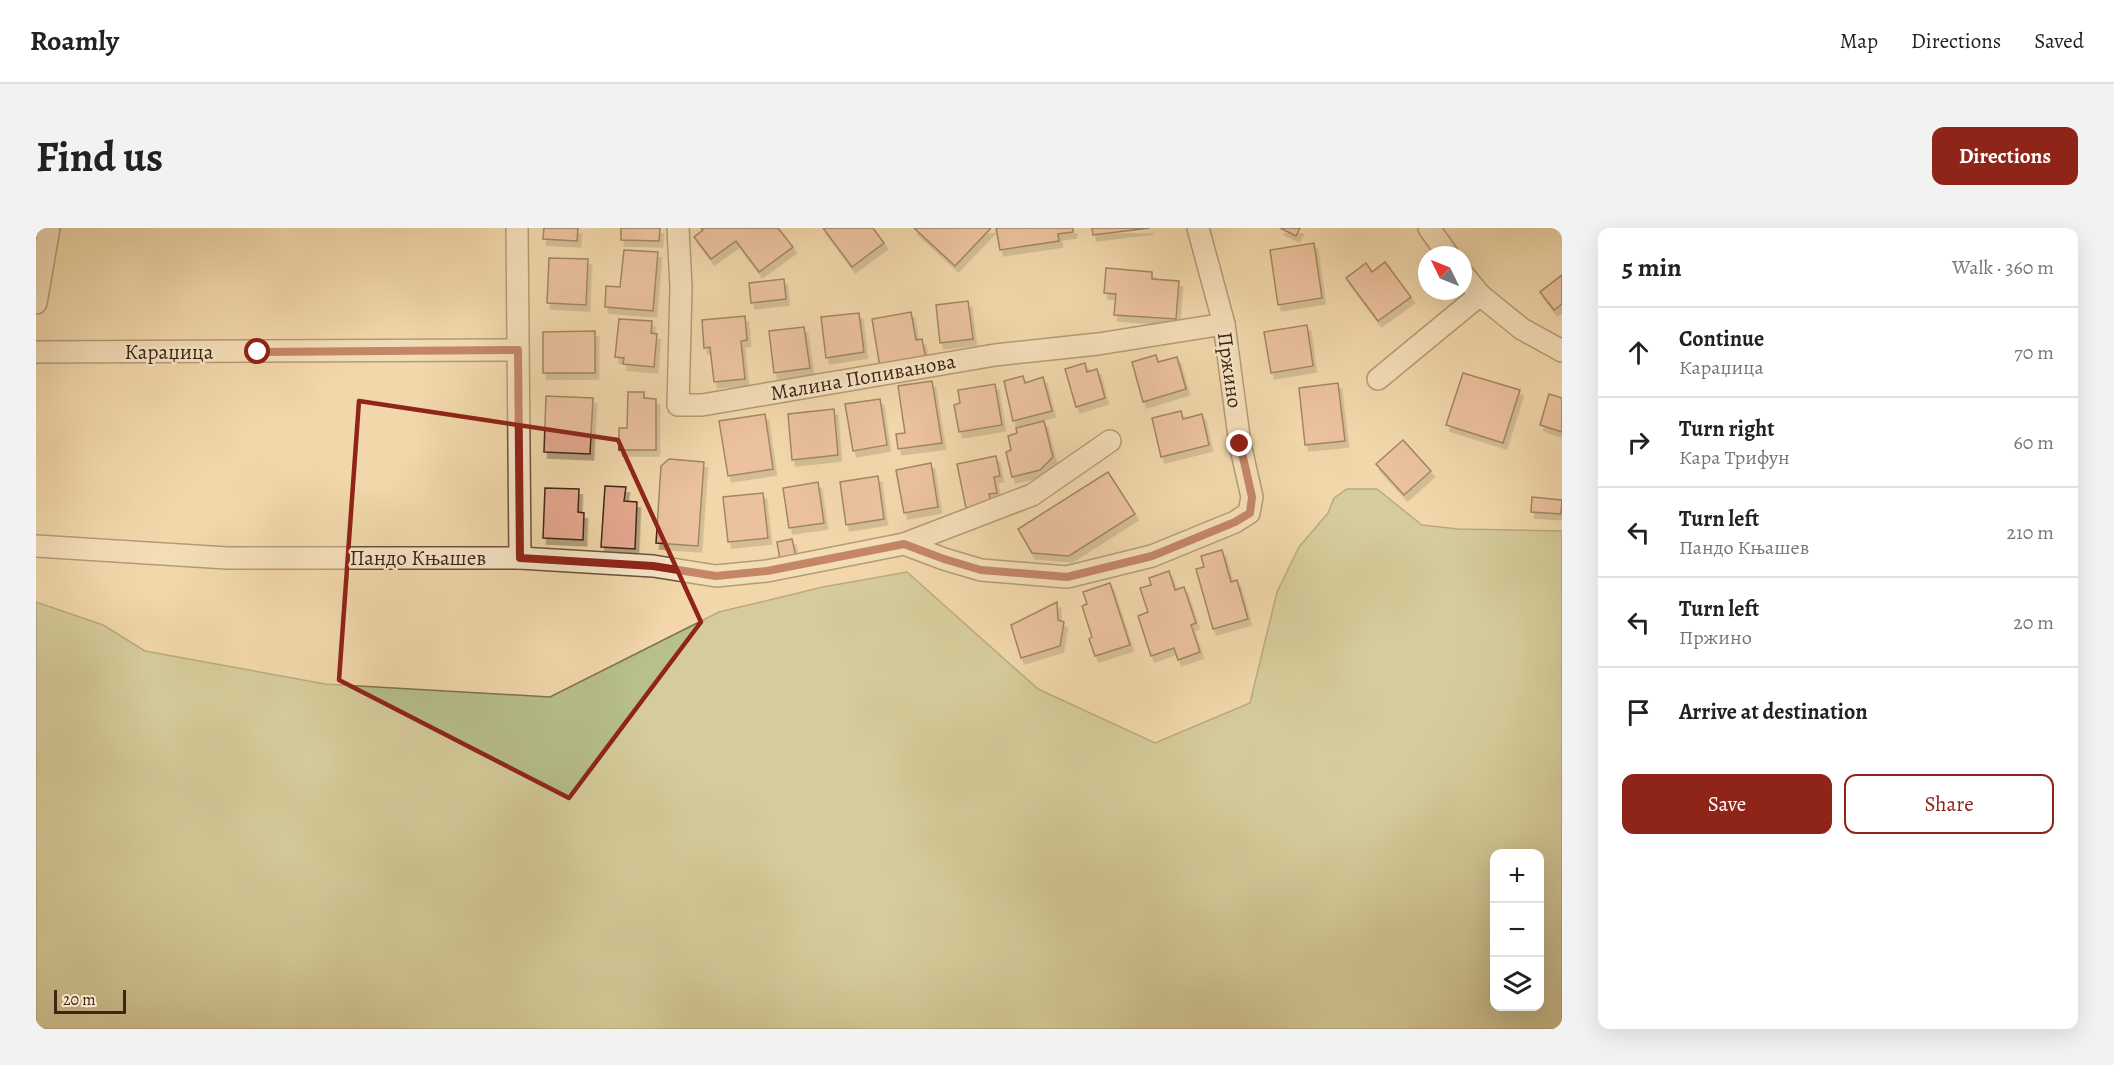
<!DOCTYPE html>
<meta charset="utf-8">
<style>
:root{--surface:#fff;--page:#f2f2f2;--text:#222;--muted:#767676;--line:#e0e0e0;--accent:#8f2418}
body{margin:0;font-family:Alegreya,serif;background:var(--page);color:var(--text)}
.controls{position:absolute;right:18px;bottom:18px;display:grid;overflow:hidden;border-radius:12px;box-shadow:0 6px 24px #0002}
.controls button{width:54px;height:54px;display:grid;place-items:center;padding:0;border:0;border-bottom:2px solid var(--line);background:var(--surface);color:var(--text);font:30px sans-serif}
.compass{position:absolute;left:1382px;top:18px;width:54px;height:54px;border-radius:50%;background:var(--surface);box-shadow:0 6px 24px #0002;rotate:313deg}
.scale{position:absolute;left:18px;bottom:15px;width:72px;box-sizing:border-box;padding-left:6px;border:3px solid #402513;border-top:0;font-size:16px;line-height:21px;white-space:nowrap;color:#402513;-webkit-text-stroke:4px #f6e5c8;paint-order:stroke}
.stop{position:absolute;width:18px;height:18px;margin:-14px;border:4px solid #8f2418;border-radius:50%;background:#fff}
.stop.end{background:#8f2418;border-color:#fff;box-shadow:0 2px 6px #0008}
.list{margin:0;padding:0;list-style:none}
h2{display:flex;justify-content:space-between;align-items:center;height:78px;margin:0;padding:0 24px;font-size:26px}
h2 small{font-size:20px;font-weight:400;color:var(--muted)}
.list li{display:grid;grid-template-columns:39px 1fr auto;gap:18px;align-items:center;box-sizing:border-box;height:90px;padding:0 24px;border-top:2px solid var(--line)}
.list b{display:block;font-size:22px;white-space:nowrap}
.list p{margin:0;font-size:20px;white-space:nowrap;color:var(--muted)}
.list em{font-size:20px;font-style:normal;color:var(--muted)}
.actions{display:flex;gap:12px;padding:18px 24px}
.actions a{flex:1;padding:14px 0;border:2px solid var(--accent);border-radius:12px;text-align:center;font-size:21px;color:var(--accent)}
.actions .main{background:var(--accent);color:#fff}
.icon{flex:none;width:33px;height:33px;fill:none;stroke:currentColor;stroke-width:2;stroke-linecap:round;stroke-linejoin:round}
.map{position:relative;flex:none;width:1526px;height:801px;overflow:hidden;border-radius:12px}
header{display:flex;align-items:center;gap:36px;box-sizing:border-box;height:84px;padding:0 30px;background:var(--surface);border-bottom:2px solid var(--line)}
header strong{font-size:28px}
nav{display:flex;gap:33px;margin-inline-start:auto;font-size:21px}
.intro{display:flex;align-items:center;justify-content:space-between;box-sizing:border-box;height:144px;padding:0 36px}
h1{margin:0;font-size:42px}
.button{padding:15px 27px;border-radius:12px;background:var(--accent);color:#fff;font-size:21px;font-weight:700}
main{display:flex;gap:36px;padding:0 36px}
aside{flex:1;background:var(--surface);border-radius:12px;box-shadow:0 6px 24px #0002}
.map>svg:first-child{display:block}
.green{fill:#b7bf8b;stroke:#7c724f;stroke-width:1.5;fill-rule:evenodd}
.building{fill:#e6a990;stroke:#402513;stroke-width:1.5;filter:url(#shadow)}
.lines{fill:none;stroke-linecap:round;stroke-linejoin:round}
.street-casing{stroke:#6c5239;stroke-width:24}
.street{stroke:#f6e5c8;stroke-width:21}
.route{stroke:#8f2418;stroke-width:8}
.marked{fill:none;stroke:#8f2418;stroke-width:4.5;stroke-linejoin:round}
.labels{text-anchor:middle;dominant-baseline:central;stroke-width:5;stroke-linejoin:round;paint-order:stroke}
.street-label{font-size:21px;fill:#402513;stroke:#f6e5c8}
</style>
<header>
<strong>Roamly</strong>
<nav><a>Map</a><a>Directions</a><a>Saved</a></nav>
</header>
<div class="intro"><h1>Find us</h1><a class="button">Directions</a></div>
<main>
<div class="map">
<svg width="1526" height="801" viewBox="0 0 1526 801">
<defs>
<filter id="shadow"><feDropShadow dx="3.5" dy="6" stdDeviation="0" flood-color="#0004"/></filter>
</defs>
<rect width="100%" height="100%" fill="#f1d7aa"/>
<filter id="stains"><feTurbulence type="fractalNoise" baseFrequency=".00333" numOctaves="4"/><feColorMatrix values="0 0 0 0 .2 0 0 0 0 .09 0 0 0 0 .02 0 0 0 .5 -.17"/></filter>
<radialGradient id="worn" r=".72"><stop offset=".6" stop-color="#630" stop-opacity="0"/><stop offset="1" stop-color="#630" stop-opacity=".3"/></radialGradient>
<path class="green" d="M1311,261H1341L1386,297L1422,301L1526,303V801H0V374L67,397L109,423L289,456L514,469L683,384L787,359L871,344L1002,461L1119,515L1214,475L1241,364L1263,319L1292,285L1298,270ZM1458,626H1504V778H1458Z"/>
<g class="building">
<path d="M508,0H542L541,13L507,11Z"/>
<path d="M585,0H624L623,13L585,12Z"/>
<path d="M665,0H742L757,19L723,44L700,13L675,31L658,9L667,2Z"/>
<path d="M787,0H837L848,15L816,39Z"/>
<path d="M878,0H955L919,38Z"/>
<path d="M960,0H1037V4L1022,6L1023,13L964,22Z"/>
<path d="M1056,0H1114L1057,7Z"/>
<path d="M1244,0H1264L1260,8Z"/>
<path d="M1278,15L1286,70L1242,77L1234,22Z"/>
<path d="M588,22L622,24L617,83L569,79L570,58L584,59Z"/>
<path d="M513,30L552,31L550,77L511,75Z"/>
<path d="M1349,34L1375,69L1342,93L1310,50L1330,35L1336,44Z"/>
<path d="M1070,40L1116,44V51L1143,53L1140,91L1078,87L1080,66L1068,65Z"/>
<path d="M1526,47V76L1518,82L1504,64Z"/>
<path d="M748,51L750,71L715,75L713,55Z"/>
<path d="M932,73L937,111L904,115L900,77Z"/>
<path d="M875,84L880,112L886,111L890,131L844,139L836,91Z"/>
<path d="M823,85L828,124L790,130L785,89Z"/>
<path d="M709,88L711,112L705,113L709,151L678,154L674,119L668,120L666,92Z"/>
<path d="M583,91L616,93L615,105L621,106L618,139L587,136L588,130L579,129Z"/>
<path d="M1271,97L1277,138L1235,145L1228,104Z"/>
<path d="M768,99L774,140L738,145L733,103Z"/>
<path d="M559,103V145H507V104Z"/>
<path d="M1120,127L1122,134L1141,129L1150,161L1107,174L1096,134Z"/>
<path d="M1049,135L1051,144L1061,141L1069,170L1040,179L1029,141Z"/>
<path d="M1427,145L1484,162L1467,215L1410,197Z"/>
<path d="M987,148L989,155L1007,149L1016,183L977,193L968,153Z"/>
<path d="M896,153L906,215L862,221L860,206L869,205L862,158Z"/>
<path d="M1302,155L1309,213L1269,217L1263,160Z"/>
<path d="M959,156L966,197L923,204L918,177L924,175L922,162Z"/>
<path d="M592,164H608V170L620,171V222H583V200H591Z"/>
<path d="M1513,166L1526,170V204L1504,197Z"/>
<path d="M510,168L557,170L554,226L508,224Z"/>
<path d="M844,171L851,217L817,223L809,176Z"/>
<path d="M798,181L802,227L756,232L752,186Z"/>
<path d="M1145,183L1147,191L1166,186L1173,217L1125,229L1116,190Z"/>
<path d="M729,186L737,241L692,248L683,193Z"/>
<path d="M1008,193L1017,229L1004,242L976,249L970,224L975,222L972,208L981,205L980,200Z"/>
<path d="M1367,212L1395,243L1368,267L1340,236Z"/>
<path d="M960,228L964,248L958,249L961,265L953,266L955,275L930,280L921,236Z"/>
<path d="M633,231L668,234L662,318L620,315L625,238Z"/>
<path d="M895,235L902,279L868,285L860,242Z"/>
<path d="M1072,244L1099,286L1033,328L996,325L982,301Z"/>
<path d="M842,248L848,291L810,297L804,254Z"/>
<path d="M782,254L788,295L753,300L747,260Z"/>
<path d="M569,258L590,259L588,273L601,274L599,321L565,319Z"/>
<path d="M509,260L543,261L542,284L548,285L547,312L507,310Z"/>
<path d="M727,265L732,310L692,314L687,269Z"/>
<path d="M1496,269L1526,272L1525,286L1495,284Z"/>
<path d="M756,311L760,329L744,332L741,314Z"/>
<path d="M1186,322L1195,354L1201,352L1212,391L1177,401L1160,341L1168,339L1165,328Z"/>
<path d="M1133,343L1139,362L1148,359L1160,395L1155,397L1164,424L1142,432L1138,420L1115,428L1102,388L1112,384L1104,360L1115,357L1113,350Z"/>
<path d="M1074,355L1094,417L1059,428L1053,411L1056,409L1046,378L1051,376L1047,364Z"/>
<path d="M1021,374L1022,392L1028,394L1024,418L985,430L975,397Z"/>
</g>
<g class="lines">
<g class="street-casing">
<g id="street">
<path d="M481,0L484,330"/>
<path d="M642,0L645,59L642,177H666L959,127L1062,116L1188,96"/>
<path d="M1393,0L1412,27"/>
<path d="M1444,67L1486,101L1526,123"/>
<path d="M0,75L13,0"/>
<path d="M0,124L482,122"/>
<path d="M1342,151L1444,67L1427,46"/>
<path d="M868,316L996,267L1074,213"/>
<path d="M0,318L191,330H484L617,338L680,348L731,343L868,316L908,331L945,342L1031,349L1116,328L1199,294L1213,285L1216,269L1204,216L1188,96L1162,0"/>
</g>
</g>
<use href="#street" class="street"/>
</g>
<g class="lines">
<path class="route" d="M222,124L482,122L484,330L617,338L680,348L731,343L868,316L908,331L945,342L1031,349L1116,328L1199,294L1214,285L1216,269L1204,216"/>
</g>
<path d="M0 0H1526V801H0ZM323,173L582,212L665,394L533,570L303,452Z" fill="#f1d7aa" fill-opacity=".55" fill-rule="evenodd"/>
<path class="marked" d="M323,173L582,212L665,394L533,570L303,452Z"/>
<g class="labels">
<g class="street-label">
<text x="133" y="124">Караџица</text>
<text transform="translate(1194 142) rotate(82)">Пржино</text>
<text transform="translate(827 149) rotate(-10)">Малина Попиванова</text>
<text x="382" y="330">Пандо Књашев</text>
</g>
</g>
<rect width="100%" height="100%" filter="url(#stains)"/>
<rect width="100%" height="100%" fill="url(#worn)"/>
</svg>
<div class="controls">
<button>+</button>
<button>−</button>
<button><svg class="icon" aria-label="layers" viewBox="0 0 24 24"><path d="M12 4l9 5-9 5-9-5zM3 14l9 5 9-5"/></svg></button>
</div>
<svg class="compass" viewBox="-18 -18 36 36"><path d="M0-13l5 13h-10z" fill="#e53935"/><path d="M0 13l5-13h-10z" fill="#767676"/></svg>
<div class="scale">20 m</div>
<div class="stop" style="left:222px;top:124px"></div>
<div class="stop end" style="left:1204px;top:216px"></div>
</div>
<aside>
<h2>5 min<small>Walk · 360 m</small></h2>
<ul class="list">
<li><svg class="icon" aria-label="ahead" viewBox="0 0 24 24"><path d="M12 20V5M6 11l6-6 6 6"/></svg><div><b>Continue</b><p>Караџица</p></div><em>70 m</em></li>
<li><svg class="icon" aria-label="right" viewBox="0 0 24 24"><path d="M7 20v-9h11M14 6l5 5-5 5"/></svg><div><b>Turn right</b><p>Кара Трифун</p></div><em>60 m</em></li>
<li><svg class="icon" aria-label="left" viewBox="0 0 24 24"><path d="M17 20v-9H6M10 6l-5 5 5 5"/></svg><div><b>Turn left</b><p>Пандо Књашев</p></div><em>210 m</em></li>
<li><svg class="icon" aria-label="left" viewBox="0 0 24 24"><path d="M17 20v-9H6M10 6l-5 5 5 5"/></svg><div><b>Turn left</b><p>Пржино</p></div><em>20 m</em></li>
<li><svg class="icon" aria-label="arrive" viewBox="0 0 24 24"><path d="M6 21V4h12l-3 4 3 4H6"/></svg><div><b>Arrive at destination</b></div></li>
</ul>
<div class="actions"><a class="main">Save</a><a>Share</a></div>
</aside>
</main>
